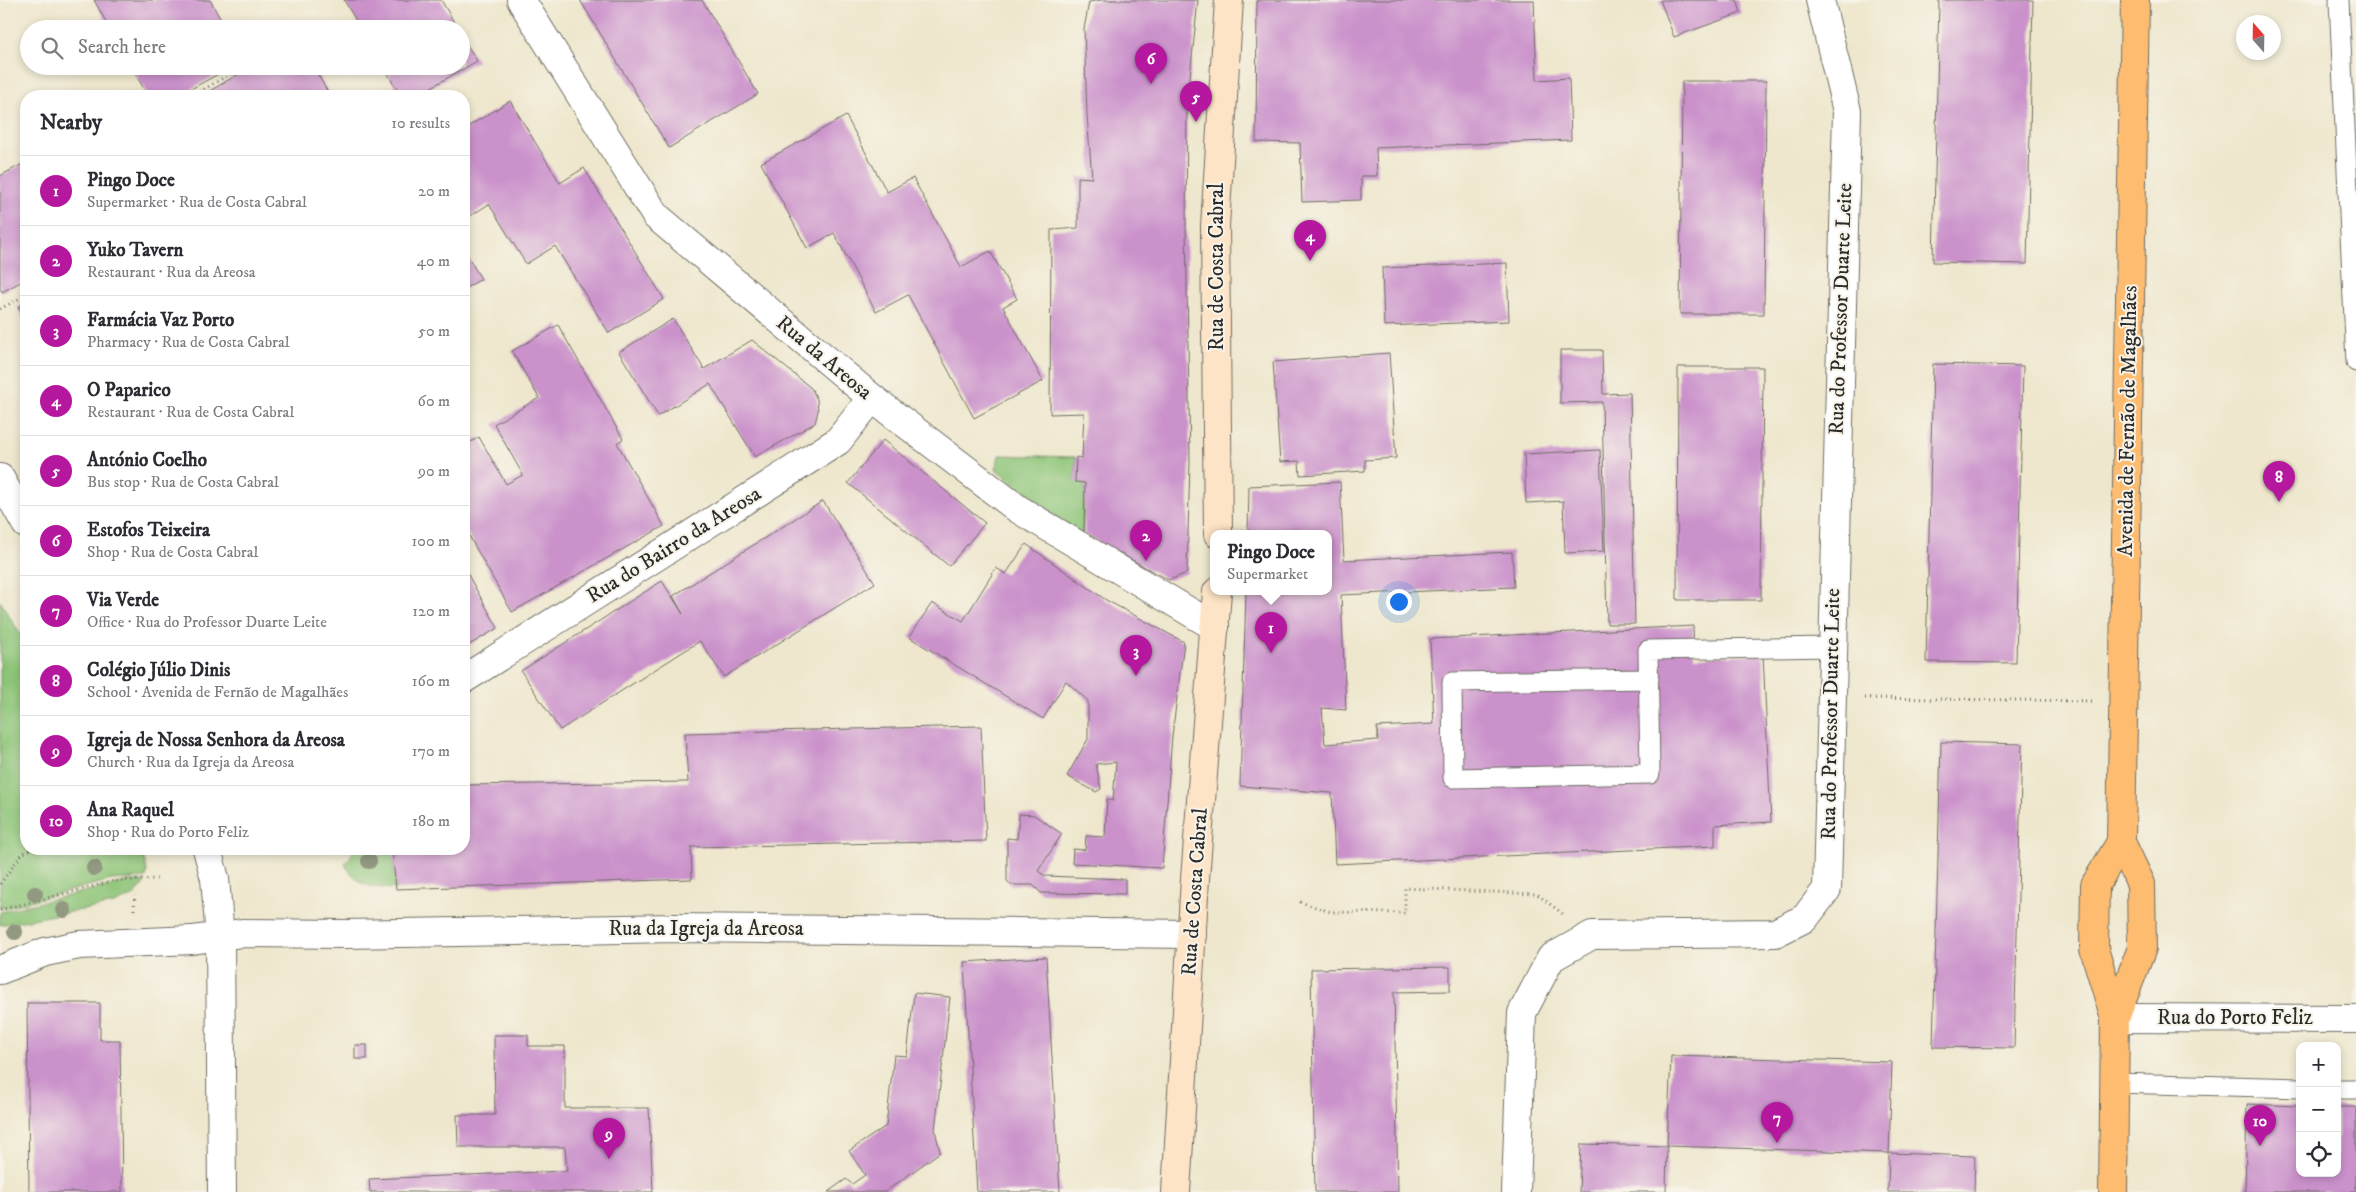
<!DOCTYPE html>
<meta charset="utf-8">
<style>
:root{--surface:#fff;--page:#f7f7f7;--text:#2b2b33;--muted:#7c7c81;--line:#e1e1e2;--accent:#b5179e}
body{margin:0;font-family:"IM FELL DW Pica",serif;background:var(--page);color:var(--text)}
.controls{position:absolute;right:15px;bottom:15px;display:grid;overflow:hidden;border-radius:10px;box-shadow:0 2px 8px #0003}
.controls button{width:45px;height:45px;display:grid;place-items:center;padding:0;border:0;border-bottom:1px solid var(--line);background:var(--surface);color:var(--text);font:25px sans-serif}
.compass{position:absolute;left:2236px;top:15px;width:45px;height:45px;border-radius:50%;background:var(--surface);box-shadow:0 2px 8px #0003;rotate:340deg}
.you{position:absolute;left:1398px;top:601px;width:18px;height:18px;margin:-12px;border:4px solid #fff;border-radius:50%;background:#1a73e8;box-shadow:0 0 0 8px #1a73e833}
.badge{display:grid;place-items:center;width:32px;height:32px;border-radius:50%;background:var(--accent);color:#fff;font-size:16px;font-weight:700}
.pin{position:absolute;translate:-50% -41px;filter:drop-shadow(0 1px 2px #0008)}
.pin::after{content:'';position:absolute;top:26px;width:18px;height:15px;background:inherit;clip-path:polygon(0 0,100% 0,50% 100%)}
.popup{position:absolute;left:1210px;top:530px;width:122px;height:65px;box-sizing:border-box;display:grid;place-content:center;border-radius:10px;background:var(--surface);filter:drop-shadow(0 1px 4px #0005);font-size:16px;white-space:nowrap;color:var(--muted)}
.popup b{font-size:19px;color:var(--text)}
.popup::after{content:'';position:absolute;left:50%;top:100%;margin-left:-10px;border:10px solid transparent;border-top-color:var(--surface)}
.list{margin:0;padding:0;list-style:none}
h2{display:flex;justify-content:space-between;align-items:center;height:65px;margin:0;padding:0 20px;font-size:21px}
h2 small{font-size:16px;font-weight:400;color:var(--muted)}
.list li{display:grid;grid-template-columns:32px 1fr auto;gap:15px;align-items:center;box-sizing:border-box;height:70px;padding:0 20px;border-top:1px solid var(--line)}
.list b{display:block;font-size:19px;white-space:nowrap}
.list p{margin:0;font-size:16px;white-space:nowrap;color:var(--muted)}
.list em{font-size:16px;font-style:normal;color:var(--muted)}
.icon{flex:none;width:28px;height:28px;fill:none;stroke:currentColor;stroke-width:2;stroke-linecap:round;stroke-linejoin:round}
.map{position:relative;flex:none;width:2356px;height:1192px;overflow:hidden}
.search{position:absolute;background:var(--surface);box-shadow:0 2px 8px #0003;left:20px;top:20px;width:450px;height:55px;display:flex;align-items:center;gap:12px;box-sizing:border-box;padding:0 18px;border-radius:28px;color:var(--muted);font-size:19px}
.panel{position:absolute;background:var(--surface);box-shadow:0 2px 8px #0003;left:20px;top:90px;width:450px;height:765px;border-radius:20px}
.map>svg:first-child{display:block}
.green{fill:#8cc477;stroke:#5c7851}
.building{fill:#ca91cb}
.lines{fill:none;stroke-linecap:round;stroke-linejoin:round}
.service-casing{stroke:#6f6d64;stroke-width:21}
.minor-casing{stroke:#6f6d64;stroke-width:30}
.secondary-casing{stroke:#6f6d64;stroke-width:30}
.primary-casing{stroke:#6f6d64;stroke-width:30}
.path{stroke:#6f6d64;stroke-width:3;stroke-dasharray:1 4;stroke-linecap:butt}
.service{stroke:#fff;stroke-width:19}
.minor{stroke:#fff;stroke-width:28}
.secondary{stroke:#fee4c6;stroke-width:28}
.primary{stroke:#fdbc70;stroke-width:28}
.tree{fill:#939981}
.labels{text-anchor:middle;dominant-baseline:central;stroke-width:4;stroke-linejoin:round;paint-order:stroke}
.street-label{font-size:21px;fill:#2b2b2b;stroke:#f7f3e8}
</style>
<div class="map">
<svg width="2356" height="1192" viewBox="0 0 2356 1192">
<rect width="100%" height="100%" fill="#f7f3e8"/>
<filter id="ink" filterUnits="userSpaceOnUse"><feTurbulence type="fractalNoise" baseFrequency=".02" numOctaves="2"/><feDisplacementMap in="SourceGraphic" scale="10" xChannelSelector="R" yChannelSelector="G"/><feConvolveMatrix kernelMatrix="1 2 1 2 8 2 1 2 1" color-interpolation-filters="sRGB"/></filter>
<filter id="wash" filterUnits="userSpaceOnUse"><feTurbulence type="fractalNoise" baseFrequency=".0096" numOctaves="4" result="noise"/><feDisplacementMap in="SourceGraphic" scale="20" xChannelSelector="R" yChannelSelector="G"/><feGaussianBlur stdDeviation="1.12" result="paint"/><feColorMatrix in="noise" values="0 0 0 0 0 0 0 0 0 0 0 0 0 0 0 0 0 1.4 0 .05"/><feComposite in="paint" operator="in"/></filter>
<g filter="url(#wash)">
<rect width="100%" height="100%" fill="#eee7cd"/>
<g class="green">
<path d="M999,455L1076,457L1075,481L1085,483L1082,535L1041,506L996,469Z"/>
<path d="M0,601L26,644V849H142L147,871L146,878L111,880L0,909Z"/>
<path d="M355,849H392L396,889C369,887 361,888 345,865Z"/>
<path d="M129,881L145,882L135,895L114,904L0,925V912Z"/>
</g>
<g id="blocks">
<g class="building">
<path d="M94,0H210L226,29H110Z"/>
<path d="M344,0H441L458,29H361Z"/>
<path d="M580,0H702L758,94L669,148Z"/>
<path d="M1102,0H1198L1187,106L1186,227L1190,460L1187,573L1169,580L1084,534L1085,483L1075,482L1076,457L1082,458L1084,413L1050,414L1051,230L1078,228V177L1092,178L1087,115L1084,29L1089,2Z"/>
<path d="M1257,0H1534L1537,80L1569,78L1571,140L1376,148L1377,176H1361V200L1302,202L1300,143L1256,142Z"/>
<path d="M1660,0H1737L1741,13L1674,37Z"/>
<path d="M1939,0H2033L2027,264L1933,262Z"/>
<path d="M461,35L477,61L416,96H401L383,66H461Z"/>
<path d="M131,66H233L178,96H148Z"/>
<path d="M252,66H313L330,96H211L208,92Z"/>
<path d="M1682,81H1766L1764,314H1680Z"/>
<path d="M510,101L560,183L584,168L664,299L609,333L555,246L526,264L489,204L464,220V129Z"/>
<path d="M846,116L887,192L913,178L961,267L990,251L1017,299L1003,307L1043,381L974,418L908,295L876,312L834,233L807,248L761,163Z"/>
<path d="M26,162V279L2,292L0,288V176Z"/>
<path d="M464,250L481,279L464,289Z"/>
<path d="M1507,263L1509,321L1384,326L1382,268Z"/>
<path d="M26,303V323L18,307Z"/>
<path d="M673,319L704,369L752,340L811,388L817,399L818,411L815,423L755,457L710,384L658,416L619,352Z"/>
<path d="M558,325L623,439L617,443L664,526L512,612L464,527V446L479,437L506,484L523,475L494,424L539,398L512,351Z"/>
<path d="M1560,350H1602L1603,394L1630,393L1635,624H1607L1602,402L1560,403Z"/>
<path d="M1389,353L1396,458L1365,460V471L1300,475L1299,461L1280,462L1273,362Z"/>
<path d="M1933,364L2023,366L2016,663L1926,662Z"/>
<path d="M1678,367H1763L1761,600H1677Z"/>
<path d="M883,440L985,523L949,566L848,483Z"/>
<path d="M1600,450L1604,551L1565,553L1563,501L1526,503L1524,454Z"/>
<path d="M1340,482L1344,560L1512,552L1514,587L1341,595L1346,710L1322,708L1325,744L1378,740L1377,727L1434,724L1430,639L1693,626L1694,657L1763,654L1771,822L1715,825V846L1335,864L1332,793L1240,786L1246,592H1328V534H1248L1249,486Z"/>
<path d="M823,501L875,583L724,677L700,641L560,730L521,671L662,581L683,614L673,596Z"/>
<path d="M1026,544L1106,600L1184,642L1172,736L1162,868L1072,863L1073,849L1085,850L1086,836L1105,837L1107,799L1113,801L1116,762L1096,764L1101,789L1096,792L1067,776L1088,739V701L1066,681L1043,719L909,637L932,603L963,621L996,568L1006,574Z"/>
<path d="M464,568L498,628L464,648Z"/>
<path d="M981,726L986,841L691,847L692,879L396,889L392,849H464V785L688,782L685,733Z"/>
<path d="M1941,742L2022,744L2014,1048L1933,1047Z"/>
<path d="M1019,814L1034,815L1062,834L1038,871L1045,876L1125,879V894L1041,893L1033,885H1011L1007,881V838L1017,839Z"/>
<path d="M1046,957L1060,1192H977L964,962Z"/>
<path d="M1450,967V991L1394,992L1398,1192H1315L1311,969Z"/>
<path d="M914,993L950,997L935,1130L940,1152L885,1192H828L846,1179L852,1184L865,1175L849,1151L886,1126L894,1055L907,1056Z"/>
<path d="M27,1003H100V1040H120L122,1192H29Z"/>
<path d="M494,1035H528V1046H565V1108H649L653,1192H370L369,1179L567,1171L565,1147H458L457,1115H495Z"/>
<rect x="355" y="1045" width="12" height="14"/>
<path d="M1671,1056L1892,1062L1889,1153L1667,1146Z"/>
<path d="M2247,1104L2300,1106V1173H2337V1107H2356V1192H2245Z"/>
<path d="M1581,1144L1667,1146L1666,1192H1579Z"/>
<path d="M1889,1153L1975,1156L1974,1192H1888Z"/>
</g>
</g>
</g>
<g filter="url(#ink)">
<use href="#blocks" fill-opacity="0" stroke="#6f6d64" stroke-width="1"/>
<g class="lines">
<g class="service-casing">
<g id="service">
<path d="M2339,0L2356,362"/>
<path d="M1649,679L1452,682L1453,778L1650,774L1648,650L1832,647"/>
<path d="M2114,1083L2300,1088"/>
<path d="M2337,1089H2356"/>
</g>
</g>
<g class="minor-casing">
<g id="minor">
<path d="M521,0L656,216L872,398L1018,509L1215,627"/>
<path d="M0,478L26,524"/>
<path d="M464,679L838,441L872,398"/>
<path d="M207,849L215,879L220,936L222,1192"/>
<path d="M0,970L45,952L79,945L192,940L242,933L344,934L676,928L1192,934"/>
<path d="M2115,1018L2356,1019"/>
<path d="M1516,1192L1522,1013L1551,958L1592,935L1775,933L1805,918L1827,889L1847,111L1820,0"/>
</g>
</g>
<g class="secondary-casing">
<g id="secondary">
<path d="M1218,534L1215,226L1229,0"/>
<path d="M1176,1192L1195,879L1217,592"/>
</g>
</g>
<g class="primary-casing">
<g id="primary">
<path d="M2115,1018L2142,948L2141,884L2121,842L2135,0"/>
<path d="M2113,1192L2115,1018L2094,949L2095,885L2121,842"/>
</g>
</g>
<g class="path">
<path d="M201,96L199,92L244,66"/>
<path d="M0,309L26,295"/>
<path d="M1865,698L2091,701"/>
<path d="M0,884L22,854L31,849"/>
<path d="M1300,902L1331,912L1405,913V888L1537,894L1563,914"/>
<path d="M0,910L114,881L157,879"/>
<path d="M134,910L135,895"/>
</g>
<use href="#service" class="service"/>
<use href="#minor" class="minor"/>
<use href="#secondary" class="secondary"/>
<use href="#primary" class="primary"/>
</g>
<g class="tree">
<circle cx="369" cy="861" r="8"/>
<circle cx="94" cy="868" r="8"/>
<circle cx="35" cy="894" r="8"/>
<circle cx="64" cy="910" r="8"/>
<circle cx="15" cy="932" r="8"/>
</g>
</g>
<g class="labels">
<g class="street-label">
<text transform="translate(1217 267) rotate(-90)">Rua de Costa Cabral</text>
<text transform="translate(1841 309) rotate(-88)">Rua do Professor Duarte Leite</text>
<text transform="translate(824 358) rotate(40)">Rua da Areosa</text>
<text transform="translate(2128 421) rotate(-89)">Avenida de Fernão de Magalhães</text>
<text transform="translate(674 545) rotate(-32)">Rua do Bairro da Areosa</text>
<text transform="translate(1831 714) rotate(-89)">Rua do Professor Duarte Leite</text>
<text transform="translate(1195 892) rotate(-86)">Rua de Costa Cabral</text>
<text x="706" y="929">Rua da Igreja da Areosa</text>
<text x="2235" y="1018">Rua do Porto Feliz</text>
</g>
</g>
</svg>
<div class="controls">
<button>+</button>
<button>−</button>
<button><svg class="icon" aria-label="locate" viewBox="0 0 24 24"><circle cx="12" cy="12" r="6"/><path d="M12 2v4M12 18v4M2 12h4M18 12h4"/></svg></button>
</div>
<svg class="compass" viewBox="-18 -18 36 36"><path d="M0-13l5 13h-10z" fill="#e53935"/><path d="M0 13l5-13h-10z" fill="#7c7c81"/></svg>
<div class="you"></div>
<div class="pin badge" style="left:1271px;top:653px">1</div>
<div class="popup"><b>Pingo Doce</b>Supermarket</div>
<div class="pin badge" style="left:1146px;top:561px">2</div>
<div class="pin badge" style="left:1136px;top:676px">3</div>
<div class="pin badge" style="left:1310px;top:261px">4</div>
<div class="pin badge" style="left:1196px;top:122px">5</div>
<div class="pin badge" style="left:1151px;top:84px">6</div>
<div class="pin badge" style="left:1777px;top:1143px">7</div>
<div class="pin badge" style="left:2279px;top:502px">8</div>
<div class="pin badge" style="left:609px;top:1159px">9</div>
<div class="pin badge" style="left:2260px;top:1146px">10</div>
<div class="search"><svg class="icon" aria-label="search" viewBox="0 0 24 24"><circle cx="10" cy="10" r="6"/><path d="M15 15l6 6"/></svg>Search here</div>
<section class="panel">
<h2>Nearby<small>10 results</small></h2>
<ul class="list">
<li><span class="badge">1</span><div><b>Pingo Doce</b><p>Supermarket · Rua de Costa Cabral</p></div><em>20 m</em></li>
<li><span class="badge">2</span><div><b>Yuko Tavern</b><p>Restaurant · Rua da Areosa</p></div><em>40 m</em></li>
<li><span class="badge">3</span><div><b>Farmácia Vaz Porto</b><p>Pharmacy · Rua de Costa Cabral</p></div><em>50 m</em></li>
<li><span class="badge">4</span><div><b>O Paparico</b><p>Restaurant · Rua de Costa Cabral</p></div><em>60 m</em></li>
<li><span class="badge">5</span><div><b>António Coelho</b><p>Bus stop · Rua de Costa Cabral</p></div><em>90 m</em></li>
<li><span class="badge">6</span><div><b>Estofos Teixeira</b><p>Shop · Rua de Costa Cabral</p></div><em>100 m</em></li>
<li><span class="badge">7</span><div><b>Via Verde</b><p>Office · Rua do Professor Duarte Leite</p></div><em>120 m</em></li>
<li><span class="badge">8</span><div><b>Colégio Júlio Dinis</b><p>School · Avenida de Fernão de Magalhães</p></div><em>160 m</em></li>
<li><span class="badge">9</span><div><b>Igreja de Nossa Senhora da Areosa</b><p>Church · Rua da Igreja da Areosa</p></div><em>170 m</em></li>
<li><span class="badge">10</span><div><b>Ana Raquel</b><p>Shop · Rua do Porto Feliz</p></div><em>180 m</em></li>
</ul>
</section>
</div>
